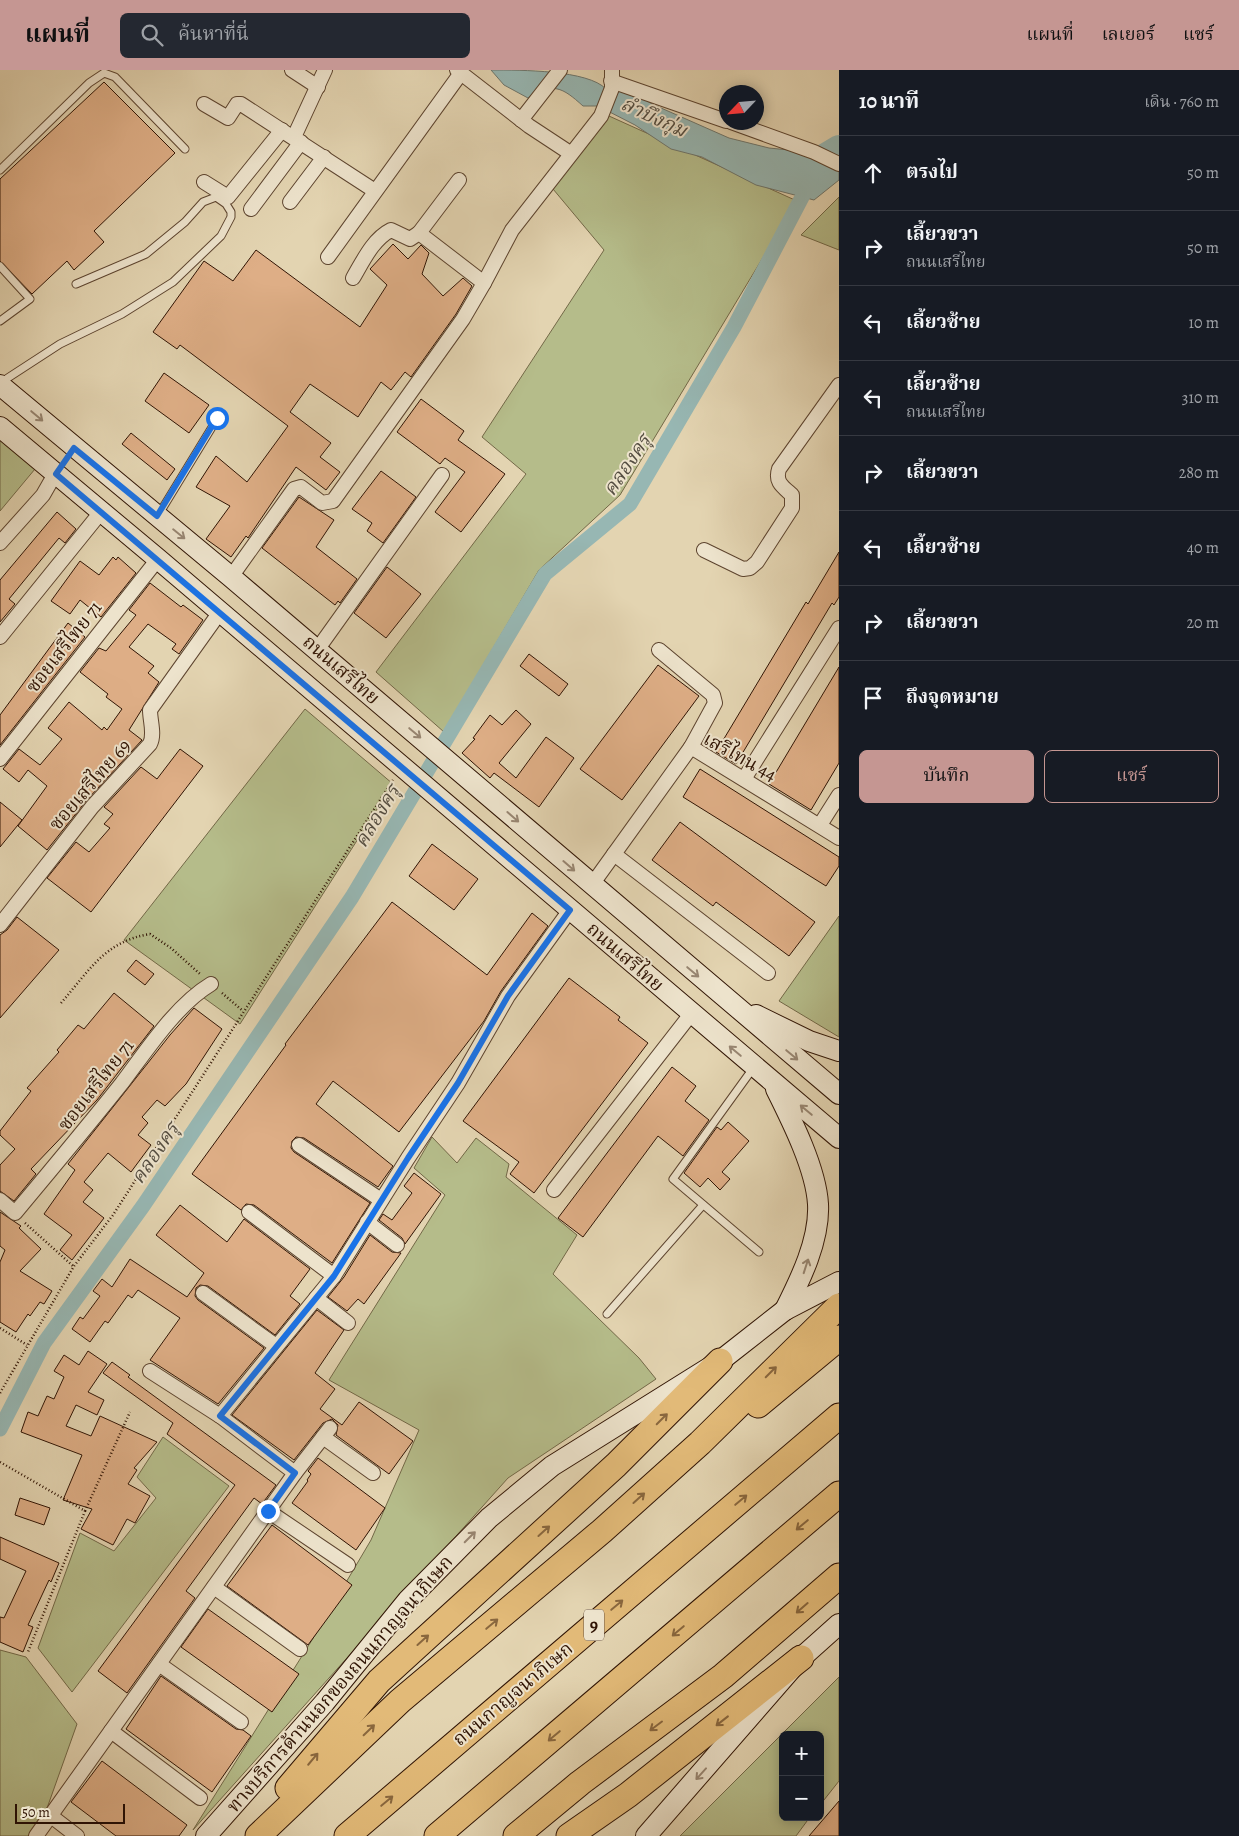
<!DOCTYPE html>
<html lang="th">
<meta charset="utf-8">
<style>
:root{--surface:#171b24;--page:#242831;--text:#f1f3f6;--muted:#9ea1a6;--line:#363941;--accent:#c59692}
body{margin:0;font-family:Alegreya,"Noto Serif Thai",serif;background:var(--page);color:var(--text)}
.controls{position:absolute;right:15px;bottom:15px;display:grid;overflow:hidden;border-radius:8px;box-shadow:0 2px 12px #0003}
.controls button{width:45px;height:45px;display:grid;place-items:center;padding:0;border:0;border-bottom:1px solid var(--line);background:var(--surface);color:var(--text);font:25px sans-serif}
.compass{position:absolute;left:719px;top:15px;width:45px;height:45px;border-radius:50%;background:var(--surface);box-shadow:0 2px 12px #0003;rotate:244deg}
.scale{position:absolute;left:15px;bottom:12px;width:110px;box-sizing:border-box;padding-left:5px;border:2px solid #301404;border-top:0;font-size:14px;line-height:18px;white-space:nowrap;color:#301404;-webkit-text-stroke:4px #ede3cc;paint-order:stroke}
.stop{position:absolute;width:15px;height:15px;margin:-11px;border:4px solid #1a73e8;border-radius:50%;background:#fff}
.stop.end{background:#1a73e8;border-color:#fff;box-shadow:0 1px 5px #0008}
.list{margin:0;padding:0;list-style:none}
h2{display:flex;justify-content:space-between;align-items:center;height:65px;margin:0;padding:0 20px;font-size:21px}
h2 small{font-size:16px;font-weight:400;color:var(--muted)}
.list li{display:grid;grid-template-columns:32px 1fr auto;gap:15px;align-items:center;box-sizing:border-box;height:75px;padding:0 20px;border-top:1px solid var(--line)}
.list b{display:block;font-size:19px;white-space:nowrap}
.list p{margin:0;font-size:16px;white-space:nowrap;color:var(--muted)}
.list em{font-size:16px;font-style:normal;color:var(--muted)}
.actions{display:flex;gap:10px;padding:15px 20px}
.actions a{flex:1;padding:11px 0;border:1px solid var(--accent);border-radius:8px;text-align:center;font-size:18px;color:var(--accent)}
.actions .main{background:var(--accent);color:#111}
.icon{flex:none;width:28px;height:28px;fill:none;stroke:currentColor;stroke-width:2;stroke-linecap:round;stroke-linejoin:round}
.map{position:relative;flex:none;width:839px;height:1766px;overflow:hidden}
header{display:flex;align-items:center;gap:30px;box-sizing:border-box;height:70px;padding:0 25px;background:var(--accent);color:#111}
header strong{font-size:24px}
nav{display:flex;gap:28px;margin-inline-start:auto;font-size:18px}
.search{width:350px;height:45px;background:var(--page);display:flex;align-items:center;gap:12px;box-sizing:border-box;padding:0 18px;border-radius:8px;color:var(--muted);font-size:19px}
main{display:flex}
aside{flex:1;background:var(--surface)}
.map>svg:first-child{display:block}
.green{fill:#b5bc8a;stroke:#726847}
.water{fill:#97b7b3;stroke:#6e766d}
.lines{fill:none;stroke-linecap:round;stroke-linejoin:round}
.canal{stroke:#97b7b3;stroke-width:15}
.river{stroke:#97b7b3;stroke-width:26}
.building{fill:#deae86;stroke:#301404}
.service-casing{stroke:#5d442f;stroke-width:9}
.minor-casing{stroke:#5d442f;stroke-width:16}
.secondary-casing{stroke:#301404;stroke-width:22}
.motorway-casing{stroke:#301404;stroke-width:27}
.path{stroke:#301404;stroke-width:2.5;stroke-dasharray:1 2.5;stroke-linecap:butt}
.service{stroke:#ede3cc;stroke-width:7}
.minor{stroke:#ede3cc;stroke-width:14}
.secondary{stroke:#ede3cc;stroke-width:20}
.motorway{stroke:#e2ba78;stroke-width:25}
.oneway{stroke:#988672}
.oneway2{stroke:#89673e}
.route{stroke:#1a73e8;stroke-width:6}
.labels{text-anchor:middle;dominant-baseline:central;stroke-width:4;stroke-linejoin:round;paint-order:stroke}
.shield{fill:#ede3cc;stroke:#695240;stroke-width:1}
.shield-label{font-size:18px;font-weight:bold;fill:#301404}
.street-label{font-size:19px;fill:#301404;stroke:#ede3cc}
.water-label{font-size:20px;font-style:italic;fill:#544d41;stroke:#ede3cc}
</style>
<header>
<strong>แผนที่</strong>
<div class="search"><svg class="icon" aria-label="search" viewBox="0 0 24 24"><circle cx="10" cy="10" r="6"/><path d="M15 15l6 6"/></svg>ค้นหาที่นี่</div>
<nav><a>แผนที่</a><a>เลเยอร์</a><a>แชร์</a></nav>
</header>
<main>
<div class="map">
<svg width="839" height="1766" viewBox="0 0 839 1766">
<rect width="100%" height="100%" fill="#e3d4b1"/>
<filter id="stains"><feTurbulence type="fractalNoise" baseFrequency=".004" numOctaves="4"/><feColorMatrix values="0 0 0 0 .2 0 0 0 0 .09 0 0 0 0 .02 0 0 0 .5 -.17"/></filter>
<radialGradient id="worn" r=".72"><stop offset=".6" stop-color="#630" stop-opacity="0"/><stop offset="1" stop-color="#630" stop-opacity=".3"/></radialGradient>
<g class="green">
<path d="M609,46L797,131L620,425L539,500L444,662L376,602L526,404L482,367L604,180L553,119Z"/>
<path d="M839,127V180L801,165Z"/>
<path d="M0,368L35,399L0,441Z"/>
<path d="M305,639L393,714L240,954L124,870Z"/>
<path d="M839,846V967L779,931Z"/>
<path d="M432,1067L457,1093L476,1068L509,1094L506,1107L577,1165L553,1204L639,1288L656,1309L508,1408L193,1760L312,1570L371,1470L419,1360L329,1310L445,1125L414,1098Z"/>
<path d="M163,1367L229,1416L72,1622L38,1578L80,1463L114,1481L156,1428L137,1407Z"/>
<path d="M0,1580L26,1587L77,1654L46,1741L28,1766H0Z"/>
<path d="M839,1607V1711L820,1735V1665H783V1747H810L796,1766H680Z"/>
</g>
<path class="water" d="M491,0C521,0 588,0 606,19L621,14L652,34L729,68L769,78L789,80L822,93L839,79V110L814,130L756,115L702,87L671,79L635,55L598,36H583C562,17 553,12 528,28L504,15Z"/>
<g class="lines">
<path class="canal" d="M0,1359L44,1273L143,1136L352,827L545,504L630,434L734,257L811,110"/>
<path class="river" d="M800,90L814,93L839,78"/>
</g>
<g class="building">
<path d="M104,12L175,83L94,161L104,172L74,200L67,191L32,224L0,191V109Z"/>
<path d="M393,174L408,189L421,175L429,183L422,204L443,226L463,208L472,216L456,244L411,307L405,302L391,320L381,312L358,347L310,314L290,342L331,373L320,387L340,402L326,420L296,397L248,468L246,466L231,487L206,469L230,436L196,417L216,386L247,412L288,356L180,275L177,279L153,262L204,191L233,211L256,180L360,257L387,215L370,199Z"/>
<path d="M164,303L209,335L189,363L145,331Z"/>
<path d="M421,329L464,361L458,370L505,404L461,462L435,442L465,402L445,388L440,394L397,362Z"/>
<path d="M131,363L175,399L167,410L122,374Z"/>
<path d="M381,401L416,427L383,473L367,461L372,453L352,439Z"/>
<path d="M299,427L334,450L316,477L357,509L340,533L338,531L335,535L262,478Z"/>
<path d="M57,442L76,459L65,473L59,468L9,529L15,534L0,552V510Z"/>
<path d="M839,482V527L834,535L832,533L736,694L716,682L806,532L808,534Z"/>
<path d="M113,487L116,490L118,487L136,503L101,547L80,530L70,544L51,531L80,491L99,505Z"/>
<path d="M387,497L421,524L386,568L354,543Z"/>
<path d="M150,513L181,537L183,535L203,550L179,584L172,579L176,574L148,554L129,577L154,596L148,603L159,612L129,660L142,670L86,731L47,780L18,756L47,716L28,700L19,712L3,699L19,679L40,695L62,669L48,658L69,632L102,660L104,657L107,660L122,639L106,627L108,624L80,602L99,578L106,581L136,545L129,540Z"/>
<path d="M68,553L85,567L0,675V645Z"/>
<path d="M529,584L568,614L559,626L520,596Z"/>
<path d="M658,595L699,626L622,730L580,699Z"/>
<path d="M839,597V693L811,740L769,714Z"/>
<path d="M516,640L531,654L499,693L516,708L546,667L574,688L539,737L494,703L490,708L462,683L475,669L473,668L490,645L502,655Z"/>
<path d="M180,679L203,696L91,842L47,808L76,772L89,782L110,758L104,754L113,744L104,737L141,697L157,709Z"/>
<path d="M700,699L839,787V796L826,816L683,727Z"/>
<path d="M0,732L22,750L0,777Z"/>
<path d="M680,752L815,852L789,886L716,832L713,836L652,790Z"/>
<path d="M432,774L478,809L454,840L409,806Z"/>
<path d="M392,832L487,905L532,843L548,856L501,921L484,951L399,1062L333,1011L316,1034L393,1096L378,1117L304,1068L296,1067L292,1071L291,1078L294,1082L370,1133L332,1193L254,1135L246,1134L241,1140L192,1104L286,975L285,974Z"/>
<path d="M17,847L59,880L0,948V865L7,860Z"/>
<path d="M136,890L154,904L145,915L127,901Z"/>
<path d="M569,908L620,947L618,950L648,973L534,1123L510,1104L519,1092L463,1051Z"/>
<path d="M114,923L154,956L97,1030L31,1099L36,1104L14,1131L0,1121V1095L15,1079L0,1065V1061L31,1021L27,1018L59,982L57,980L78,955L84,959Z"/>
<path d="M194,938L222,959L186,1014L165,1036L157,1030L142,1047L148,1053L138,1065L151,1075L131,1102L108,1083L84,1112L93,1120L83,1132L104,1148L72,1190L60,1180L72,1165L44,1144L75,1100L68,1094L170,965Z"/>
<path d="M672,997L696,1016L685,1031L709,1050L683,1086L658,1066L583,1167L558,1148Z"/>
<path d="M728,1052L749,1071L722,1102L730,1109L720,1120L708,1108L700,1117L684,1103L717,1057L721,1060Z"/>
<path d="M414,1103L441,1124L405,1174L402,1168L379,1150L383,1144L392,1150L412,1123L404,1116Z"/>
<path d="M180,1135L227,1172L244,1149L310,1199L290,1226L300,1234L275,1265L208,1216L200,1215L196,1218L195,1226L198,1230L264,1278L218,1334L150,1290L180,1248L138,1220L132,1228L128,1225L108,1253L105,1251L90,1272L72,1259L80,1247L83,1249L100,1226L93,1221L102,1209L112,1217L130,1189L187,1227L204,1203L156,1165Z"/>
<path d="M0,1142L21,1156L19,1158L41,1179L20,1201L52,1221L44,1234L40,1232L30,1246L28,1244L16,1262L0,1252V1192L5,1180L0,1176Z"/>
<path d="M370,1165L392,1182L401,1183L364,1234L358,1229L347,1241L328,1227L344,1207Z"/>
<path d="M317,1240L344,1260L315,1303L335,1319L320,1339L342,1355L359,1332L413,1371L389,1404L336,1365L338,1355L332,1349L323,1353L294,1390L232,1345Z"/>
<path d="M88,1281L107,1294L88,1322L104,1330L97,1345L76,1335L66,1356L91,1366L100,1346L157,1372L134,1398L137,1400L128,1414L150,1426L135,1453L127,1449L113,1475L81,1459L92,1439L63,1430L82,1385L21,1362L28,1342L38,1346L47,1326L54,1329L64,1307L54,1301L64,1285L79,1295Z"/>
<path d="M112,1292L130,1305L128,1307L276,1415L262,1434L254,1428L186,1521L195,1528L127,1623L98,1601L235,1415L167,1364L173,1353L103,1303Z"/>
<path d="M318,1388L385,1438L356,1480L292,1433L308,1411L307,1410L311,1404L308,1401Z"/>
<path d="M20,1428L50,1438L44,1455L15,1445Z"/>
<path d="M272,1455L352,1515L308,1575L227,1516Z"/>
<path d="M0,1467L59,1493L51,1512L49,1510L28,1555L33,1557L23,1582L0,1572V1547L4,1548L26,1501L0,1489Z"/>
<path d="M208,1539L299,1604L272,1642L181,1577Z"/>
<path d="M161,1606L236,1659L243,1660L251,1666L212,1722L126,1659Z"/>
<path d="M102,1691L187,1755L179,1766H116L71,1732Z"/>
<path d="M839,1731V1766H809Z"/>
</g>
<g class="lines">
<g class="service-casing">
<g id="service">
<path d="M0,100L89,13L104,3L115,7L185,79"/>
<path d="M0,196L30,229L0,251"/>
<path d="M0,313L60,274L122,244L173,212L221,166L231,147V142L226,134L216,127L203,132L185,152L146,184L76,214"/>
<path d="M159,444L217,349"/>
<path d="M754,997L673,1109L759,1182"/>
<path d="M607,1244L703,1135"/>
</g>
</g>
<g class="minor-casing">
<g id="minor">
<path d="M292,0L318,17"/>
<path d="M457,0L529,56L570,83"/>
<path d="M611,11L726,51"/>
<path d="M204,34L228,48L237,34H241L375,121"/>
<path d="M521,50L560,0"/>
<path d="M731,52L814,82L839,94"/>
<path d="M294,67L325,0"/>
<path d="M459,110L419,163L484,213L512,160L601,46L612,18V0"/>
<path d="M204,112L228,127L282,60"/>
<path d="M290,132L324,87"/>
<path d="M251,139L301,72"/>
<path d="M328,187L461,3"/>
<path d="M353,208C363,191 373,169 391,160L410,169L419,163"/>
<path d="M0,473L43,425L55,404"/>
<path d="M704,480L743,499L750,498L757,492L792,438V425C782,416 775,412 779,399L839,315"/>
<path d="M231,507L294,419L301,417L322,433L333,431L463,249L484,213"/>
<path d="M0,567L101,442"/>
<path d="M317,580L442,405"/>
<path d="M691,677L839,768"/>
<path d="M0,689L158,489"/>
<path d="M744,709L839,558"/>
<path d="M820,755L839,725"/>
<path d="M614,784L768,903"/>
<path d="M591,816L691,677L715,633L713,625L659,580"/>
<path d="M0,855L92,737L150,674C155,664 150,651 150,640L220,542"/>
<path d="M299,1075L381,1130"/>
<path d="M554,1120L691,944"/>
<path d="M0,1130L15,1143C51,1100 87,1057 122,1013C147,980 176,935 211,914"/>
<path d="M249,1142L334,1206"/>
<path d="M367,1152L397,1175"/>
<path d="M203,1223L276,1276"/>
<path d="M316,1228L348,1253"/>
<path d="M150,1301L220,1346L295,1403"/>
<path d="M220,1346L334,1206L408,1088L458,1013L508,926L570,840"/>
<path d="M323,1367L373,1403"/>
<path d="M268,1441L348,1495"/>
<path d="M214,1517L300,1579"/>
<path d="M159,1594L241,1652"/>
<path d="M111,1661L200,1728"/>
<path d="M51,1746L77,1766"/>
<path d="M36,1766L295,1403L330,1358"/>
</g>
</g>
<g class="secondary-casing">
<g id="secondary">
<path d="M0,315L231,507L839,1024"/>
<path d="M0,357L158,489L839,1068"/>
<path d="M756,945L809,971L839,981"/>
<path d="M776,1019C792,1051 816,1099 818,1134C820,1170 800,1210 785,1240"/>
<path d="M206,1766L325,1632L408,1530L489,1448L552,1396L720,1291L785,1240L839,1212"/>
<path d="M646,1766L801,1588L839,1554"/>
</g>
</g>
<g class="motorway-casing">
<g id="motorway">
<path d="M758,1335L839,1268"/>
<path d="M288,1718L379,1611L616,1395L720,1291"/>
<path d="M258,1766L400,1631L602,1461L700,1373L839,1236"/>
<path d="M347,1766L839,1346"/>
<path d="M437,1766L839,1424"/>
<path d="M516,1766L580,1713L723,1606L839,1506"/>
<path d="M569,1766L628,1725L801,1588"/>
</g>
</g>
<g class="path">
<path d="M222,923L243,941"/>
<path d="M61,933C89,901 105,871 150,864L171,878L200,904"/>
<path d="M25,1153L73,1196"/>
<path d="M0,1258L27,1275"/>
<path d="M0,1323L74,1196L113,1145L393,710"/>
<path d="M0,1392L85,1441L28,1582"/>
<path d="M85,1441L130,1342"/>
</g>
<use href="#service" class="service"/>
<use href="#minor" class="minor"/>
<use href="#secondary" class="secondary"/>
<use href="#motorway" class="motorway"/>
</g>
<defs><path id="oneway-shaft" d="M-6 0H5M1.5-3L5.5 0L1.5 3" fill="none" stroke-width="1.6" stroke-linecap="round" stroke-linejoin="round" transform="scale(1.25)"/></defs>
<g class="oneway">
<use href="#oneway-shaft" transform="translate(37 346) rotate(40)"/>
<use href="#oneway-shaft" transform="translate(179 464) rotate(39)"/>
<use href="#oneway-shaft" transform="translate(415 663) rotate(40)"/>
<use href="#oneway-shaft" transform="translate(513 747) rotate(41)"/>
<use href="#oneway-shaft" transform="translate(569 796) rotate(41)"/>
<use href="#oneway-shaft" transform="translate(693 902) rotate(40)"/>
<use href="#oneway-shaft" transform="translate(735 981) rotate(-140)"/>
<use href="#oneway-shaft" transform="translate(792 985) rotate(40)"/>
<use href="#oneway-shaft" transform="translate(806 1040) rotate(-140)"/>
<use href="#oneway-shaft" transform="translate(806 1196) rotate(-72)"/>
<use href="#oneway-shaft" transform="translate(470 1467) rotate(-45)"/>
<use href="#oneway-shaft" transform="translate(701 1704) rotate(132)"/>
</g>
<g class="oneway2">
<use href="#oneway-shaft" transform="translate(771 1302) rotate(-45)"/>
<use href="#oneway-shaft" transform="translate(662 1349) rotate(-45)"/>
<use href="#oneway-shaft" transform="translate(639 1428) rotate(-42)"/>
<use href="#oneway-shaft" transform="translate(741 1430) rotate(-40)"/>
<use href="#oneway-shaft" transform="translate(802 1455) rotate(140)"/>
<use href="#oneway-shaft" transform="translate(544 1461) rotate(-42)"/>
<use href="#oneway-shaft" transform="translate(617 1535) rotate(-40)"/>
<use href="#oneway-shaft" transform="translate(802 1538) rotate(139)"/>
<use href="#oneway-shaft" transform="translate(492 1554) rotate(-40)"/>
<use href="#oneway-shaft" transform="translate(678 1561) rotate(140)"/>
<use href="#oneway-shaft" transform="translate(423 1570) rotate(-42)"/>
<use href="#oneway-shaft" transform="translate(722 1651) rotate(142)"/>
<use href="#oneway-shaft" transform="translate(656 1656) rotate(143)"/>
<use href="#oneway-shaft" transform="translate(369 1660) rotate(-44)"/>
<use href="#oneway-shaft" transform="translate(554 1666) rotate(140)"/>
<use href="#oneway-shaft" transform="translate(313 1689) rotate(-50)"/>
<use href="#oneway-shaft" transform="translate(387 1731) rotate(-40)"/>
</g>
<g class="lines">
<path class="route" d="M217,348L157,446L74,378L56,404L570,840L508,926L458,1013L408,1088L334,1206L220,1346L295,1403L268,1441"/>
</g>
<g class="labels">
<rect class="shield" x="584" y="1539.5" width="20" height="31" rx="4"/>
<g class="shield-label">
<text x="594" y="1555">9</text>
</g>
<g class="street-label">
<text transform="translate(64 577) rotate(-52)">ซอยเสรีไทย 71</text>
<text transform="translate(341 600) rotate(41)">ถนนเสรีไทย</text>
<text transform="translate(740 687) rotate(29)">เสรีไทน 44</text>
<text transform="translate(90 715) rotate(-49)">ซอยเสรีไทย 69</text>
<text transform="translate(625 887) rotate(41)">ถนนเสรีไทย</text>
<text transform="translate(96 1015) rotate(-52)">ซอยเสรีไทย 71</text>
<text transform="translate(340 1614) rotate(-49)">ทางบริการด้านนอกของถนนกาญจนาภิเษก</text>
<text transform="translate(513 1624) rotate(-40)">ถนนกาญจนาภิเษก</text>
</g>
<g class="water-label">
<text transform="translate(654 47) rotate(25)">ลำบึงกุ่ม</text>
<text transform="translate(627 395) rotate(-56)">คลองครุ</text>
<text transform="translate(377 746) rotate(-59)">คลองครุ</text>
<text transform="translate(155 1083) rotate(-56)">คลองครุ</text>
</g>
</g>
<rect width="100%" height="100%" filter="url(#stains)"/>
<rect width="100%" height="100%" fill="url(#worn)"/>
</svg>
<div class="controls">
<button>+</button>
<button>−</button>
</div>
<svg class="compass" viewBox="-18 -18 36 36"><path d="M0-13l5 13h-10z" fill="#e53935"/><path d="M0 13l5-13h-10z" fill="#9ea1a6"/></svg>
<div class="scale">50 m</div>
<div class="stop" style="left:217px;top:348px"></div>
<div class="stop end" style="left:268px;top:1441px"></div>
</div>
<aside>
<h2>10 นาที<small>เดิน · 760 m</small></h2>
<ul class="list">
<li><svg class="icon" aria-label="ahead" viewBox="0 0 24 24"><path d="M12 20V5M6 11l6-6 6 6"/></svg><div><b>ตรงไป</b></div><em>50 m</em></li>
<li><svg class="icon" aria-label="right" viewBox="0 0 24 24"><path d="M7 20v-9h11M14 6l5 5-5 5"/></svg><div><b>เลี้ยวขวา</b><p>ถนนเสรีไทย</p></div><em>50 m</em></li>
<li><svg class="icon" aria-label="left" viewBox="0 0 24 24"><path d="M17 20v-9H6M10 6l-5 5 5 5"/></svg><div><b>เลี้ยวซ้าย</b></div><em>10 m</em></li>
<li><svg class="icon" aria-label="left" viewBox="0 0 24 24"><path d="M17 20v-9H6M10 6l-5 5 5 5"/></svg><div><b>เลี้ยวซ้าย</b><p>ถนนเสรีไทย</p></div><em>310 m</em></li>
<li><svg class="icon" aria-label="right" viewBox="0 0 24 24"><path d="M7 20v-9h11M14 6l5 5-5 5"/></svg><div><b>เลี้ยวขวา</b></div><em>280 m</em></li>
<li><svg class="icon" aria-label="left" viewBox="0 0 24 24"><path d="M17 20v-9H6M10 6l-5 5 5 5"/></svg><div><b>เลี้ยวซ้าย</b></div><em>40 m</em></li>
<li><svg class="icon" aria-label="right" viewBox="0 0 24 24"><path d="M7 20v-9h11M14 6l5 5-5 5"/></svg><div><b>เลี้ยวขวา</b></div><em>20 m</em></li>
<li><svg class="icon" aria-label="arrive" viewBox="0 0 24 24"><path d="M6 21V4h12l-3 4 3 4H6"/></svg><div><b>ถึงจุดหมาย</b></div></li>
</ul>
<div class="actions"><a class="main">บันทึก</a><a>แชร์</a></div>
</aside>
</main>
